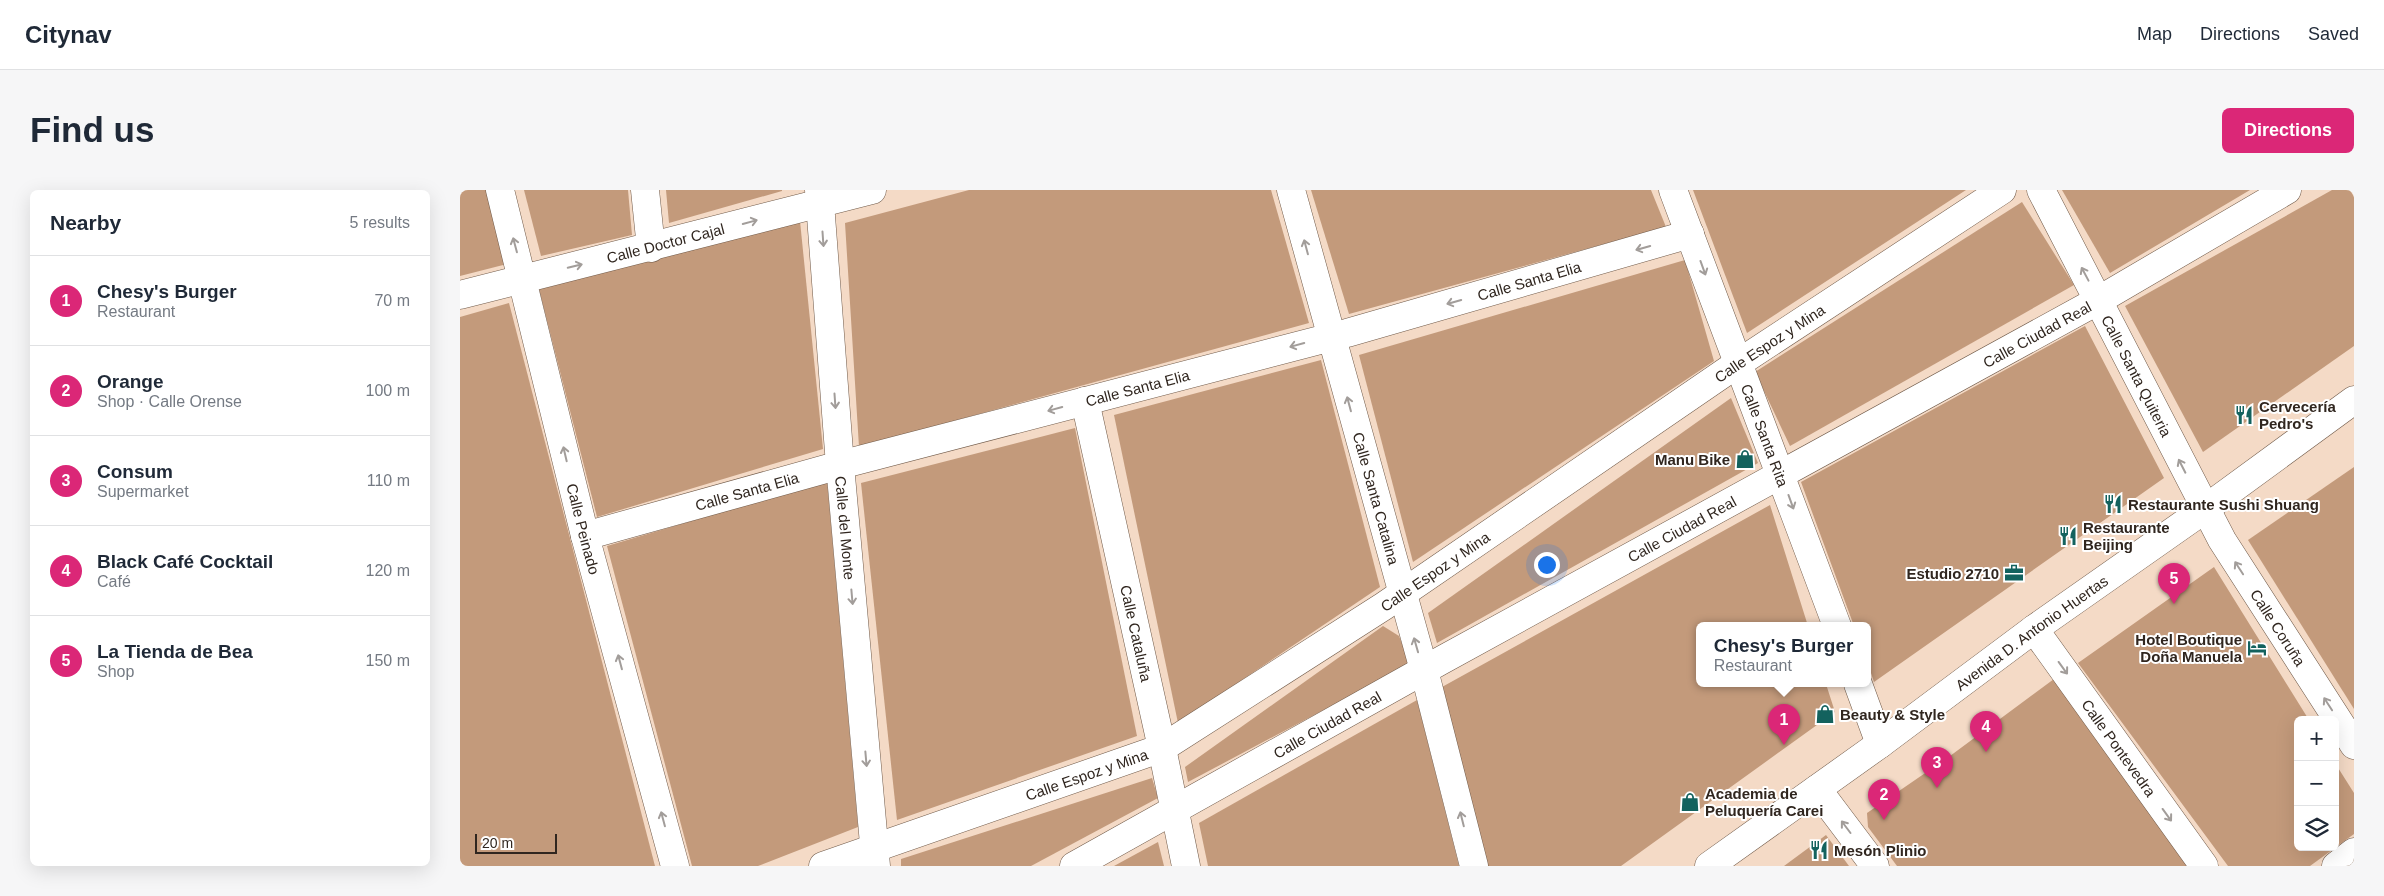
<!DOCTYPE html>
<meta charset="utf-8">
<style>
:root{--surface:#fff;--page:#f6f6f7;--text:#1f2937;--muted:#747a83;--line:#e0e1e3;--accent:#db2777}
body{margin:0;font-family:Helvetica,sans-serif;background:var(--page);color:var(--text)}
.controls{position:absolute;right:15px;bottom:15px;display:grid;overflow:hidden;border-radius:8px;box-shadow:0 5px 20px #0002}
.controls button{width:45px;height:45px;display:grid;place-items:center;padding:0;border:0;border-bottom:1px solid var(--line);background:var(--surface);color:var(--text);font:25px sans-serif}
.scale{position:absolute;left:15px;bottom:12px;width:82px;box-sizing:border-box;padding-left:5px;border:2px solid #30261f;border-top:0;font-size:14px;line-height:18px;white-space:nowrap;color:#30261f;-webkit-text-stroke:4px #fff;paint-order:stroke}
.you{position:absolute;left:1086px;top:374px;width:18px;height:18px;margin:-12px;border:4px solid #fff;border-radius:50%;background:#1a73e8;box-shadow:0 0 0 8px #1a73e833}
.badge{display:grid;place-items:center;width:32px;height:32px;border-radius:50%;background:var(--accent);color:#fff;font-size:16px;font-weight:700}
.pin{position:absolute;translate:-50% -41px;filter:drop-shadow(0 1px 2px #0008)}
.pin::after{content:'';position:absolute;top:26px;width:18px;height:15px;background:inherit;clip-path:polygon(0 0,100% 0,50% 100%)}
.popup{position:absolute;left:1236px;top:432px;width:175px;height:65px;box-sizing:border-box;display:grid;place-content:center;border-radius:8px;background:var(--surface);filter:drop-shadow(0 1px 4px #0005);font-size:16px;white-space:nowrap;color:var(--muted)}
.popup b{font-size:19px;color:var(--text)}
.popup::after{content:'';position:absolute;left:50%;top:100%;margin-left:-10px;border:10px solid transparent;border-top-color:var(--surface)}
.list{margin:0;padding:0;list-style:none}
h2{display:flex;justify-content:space-between;align-items:center;height:65px;margin:0;padding:0 20px;font-size:21px}
h2 small{font-size:16px;font-weight:400;color:var(--muted)}
.list li{display:grid;grid-template-columns:32px 1fr auto;gap:15px;align-items:center;box-sizing:border-box;height:90px;padding:0 20px;border-top:1px solid var(--line)}
.list b{display:block;font-size:19px;white-space:nowrap}
.list p{margin:0;font-size:16px;white-space:nowrap;color:var(--muted)}
.list em{font-size:16px;font-style:normal;color:var(--muted)}
.icon{flex:none;width:28px;height:28px;fill:none;stroke:currentColor;stroke-width:2;stroke-linecap:round;stroke-linejoin:round}
.map{position:relative;flex:none;width:1894px;height:676px;overflow:hidden;border-radius:8px}
header{display:flex;align-items:center;gap:30px;box-sizing:border-box;height:70px;padding:0 25px;background:var(--surface);border-bottom:1px solid var(--line)}
header strong{font-size:24px}
nav{display:flex;gap:28px;margin-inline-start:auto;font-size:18px}
.intro{display:flex;align-items:center;justify-content:space-between;box-sizing:border-box;height:120px;padding:0 30px}
h1{margin:0;font-size:35px}
.button{padding:12px 22px;border-radius:8px;background:var(--accent);color:#fff;font-size:18px;font-weight:700}
main{display:flex;gap:30px;padding:0 30px}
aside{flex:1;background:var(--surface);border-radius:8px;box-shadow:0 5px 20px #0002}
.map>svg:first-child{display:block}
.building{fill:#c39a7b}
.lines{fill:none;stroke-linecap:round;stroke-linejoin:round}
.minor-casing{stroke:#705a49;stroke-width:29}
.minor{stroke:#fff;stroke-width:28}
.oneway{stroke:#a29d9a}
.labels{text-anchor:middle;dominant-baseline:central;stroke-width:4;stroke-linejoin:round;paint-order:stroke}
.street-label{font-size:15px;fill:#30261f;stroke:#fff}
.poi-label{font-size:15px;font-weight:bold;fill:#30261f;stroke:#fff;text-anchor:start}
</style>
<header>
<strong>Citynav</strong>
<nav><a>Map</a><a>Directions</a><a>Saved</a></nav>
</header>
<div class="intro"><h1>Find us</h1><a class="button">Directions</a></div>
<main>
<aside>
<h2>Nearby<small>5 results</small></h2>
<ul class="list">
<li><span class="badge">1</span><div><b>Chesy's Burger</b><p>Restaurant</p></div><em>70 m</em></li>
<li><span class="badge">2</span><div><b>Orange</b><p>Shop · Calle Orense</p></div><em>100 m</em></li>
<li><span class="badge">3</span><div><b>Consum</b><p>Supermarket</p></div><em>110 m</em></li>
<li><span class="badge">4</span><div><b>Black Café Cocktail</b><p>Café</p></div><em>120 m</em></li>
<li><span class="badge">5</span><div><b>La Tienda de Bea</b><p>Shop</p></div><em>150 m</em></li>
</ul>
</aside>
<div class="map">
<svg width="1894" height="676" viewBox="0 0 1894 676">
<rect width="100%" height="100%" fill="#f4dac6"/>
<g class="building">
<path d="M0,0H28L47,74L0,86Z"/>
<path d="M64,0H168L172,45L81,66Z"/>
<path d="M206,0H322V1L209,33Z"/>
<path d="M509,0H811L849,133L399,257L385,33Z"/>
<path d="M851,0H1191L1206,37L889,124Z"/>
<path d="M1233,0H1506L1287,143Z"/>
<path d="M1602,0H1790L1650,83Z"/>
<path d="M1872,0H1890L1894,7V156L1743,262L1665,116Z"/>
<path d="M1562,12L1614,95L1330,256L1295,182Z"/>
<path d="M340,31L363,259L137,327L79,99Z"/>
<path d="M1225,70L1254,171L953,372L899,165Z"/>
<path d="M49,113L195,676H0V127Z"/>
<path d="M1625,136L1704,288L1414,492L1408,474V436H1394L1341,292Z"/>
<path d="M861,170L920,397L718,533L654,225Z"/>
<path d="M1271,208L1298,273L977,453L968,423Z"/>
<path d="M615,238L677,546L437,630L401,293Z"/>
<path d="M1894,277V519L1788,350Z"/>
<path d="M367,291L398,637L298,676H232L147,356Z"/>
<path d="M1310,315L1348,436H1240V494H1366L1375,522L1161,676H1026L982,497Z"/>
<path d="M1754,377L1849,530H1838V657H1875V573L1894,603V644L1850,676H1768L1618,473Z"/>
<path d="M923,436L939,446L950,474L728,592L725,577Z"/>
<path d="M1594,489L1727,676H1437L1408,637L1407,623L1490,566Z"/>
<path d="M957,510L999,676H748L739,633Z"/>
<path d="M692,588L698,608L571,676H441V669Z"/>
<path d="M1366,645L1389,676H1324Z"/>
<path d="M698,652L704,676H654Z"/>
</g>
<g class="lines">
<g class="minor-casing">
<g id="minor">
<path id="s1" d="M40,0L125,346L215,676"/>
<path d="M185,0L191,58"/>
<path id="s2" d="M359,0L380,275L416,676"/>
<path id="s3" d="M831,0L964,480L1014,676"/>
<path id="s4" d="M1213,0L1377,436"/>
<path id="s5" d="M1581,0L1762,350L1894,555"/>
<path id="s6" d="M0,105L412,0"/>
<path id="s7" d="M625,211L702,558L726,676"/>
<path id="s8" d="M125,346L380,275L887,143L1230,44"/>
<path id="s9" d="M1574,439L1744,676"/>
<path d="M1398,494L1420,554"/>
<path d="M1357,599L1415,676"/>
<path id="s10" d="M363,676L702,558L924,416L1277,174L1542,0"/>
<path id="s11" d="M614,676L982,470L1639,110L1827,0"/>
<path id="s12" d="M1249,676L1420,554L1574,439L1745,319L1894,210"/>
<path d="M1876,676L1894,662"/>
</g>
</g>
<use href="#minor" class="minor"/>
</g>
<defs><path id="oneway-shaft" d="M-6 0H5M1.5-3L5.5 0L1.5 3" fill="none" stroke-width="1.6" stroke-linecap="round" stroke-linejoin="round" transform="scale(1.25)"/></defs>
<g class="oneway">
<use href="#oneway-shaft" transform="translate(290 32) rotate(-15)"/>
<use href="#oneway-shaft" transform="translate(363 49) rotate(86)"/>
<use href="#oneway-shaft" transform="translate(55 55) rotate(-105)"/>
<use href="#oneway-shaft" transform="translate(846 57) rotate(-105)"/>
<use href="#oneway-shaft" transform="translate(1183 58) rotate(164)"/>
<use href="#oneway-shaft" transform="translate(115 76) rotate(-14)"/>
<use href="#oneway-shaft" transform="translate(1243 78) rotate(70)"/>
<use href="#oneway-shaft" transform="translate(1625 84) rotate(-118)"/>
<use href="#oneway-shaft" transform="translate(994 112) rotate(164)"/>
<use href="#oneway-shaft" transform="translate(837 155) rotate(165)"/>
<use href="#oneway-shaft" transform="translate(375 211) rotate(86)"/>
<use href="#oneway-shaft" transform="translate(889 214) rotate(-105)"/>
<use href="#oneway-shaft" transform="translate(595 219) rotate(165)"/>
<use href="#oneway-shaft" transform="translate(105 264) rotate(-103)"/>
<use href="#oneway-shaft" transform="translate(1722 276) rotate(-117)"/>
<use href="#oneway-shaft" transform="translate(1331 312) rotate(70)"/>
<use href="#oneway-shaft" transform="translate(1779 378) rotate(-123)"/>
<use href="#oneway-shaft" transform="translate(392 407) rotate(85)"/>
<use href="#oneway-shaft" transform="translate(956 455) rotate(-106)"/>
<use href="#oneway-shaft" transform="translate(160 472) rotate(-105)"/>
<use href="#oneway-shaft" transform="translate(1603 478) rotate(54)"/>
<use href="#oneway-shaft" transform="translate(1868 514) rotate(-123)"/>
<use href="#oneway-shaft" transform="translate(406 569) rotate(85)"/>
<use href="#oneway-shaft" transform="translate(1707 625) rotate(54)"/>
<use href="#oneway-shaft" transform="translate(203 629) rotate(-105)"/>
<use href="#oneway-shaft" transform="translate(1002 629) rotate(-104)"/>
<use href="#oneway-shaft" transform="translate(1386 637) rotate(-127)"/>
</g>
<defs>
<g id="restaurant-bare" transform="scale(1.5)"><path d="M-5-6h1v4h1v-4h1v4h1v-4h1v5L-1.5 .5V6h-2V.5L-5-1ZM5-6V6H3V1.5H1.5Q1.5-4 5-6Z" fill="#13625e" stroke="#fff" stroke-width="2.5" paint-order="stroke"/></g>
<g id="shop-bare" transform="scale(1.5)"><path d="M-5-2.5h2.3a2.7 3.5 0 0 1 5.4 0H5L5.5 6h-11ZM-1.5-2.5h3a1.5 2.3 0 0 0-3 0Z" fill="#13625e" stroke="#fff" stroke-width="2.5" paint-order="stroke"/></g>
<g id="office-bare" transform="scale(1.5)"><path d="M-6-3h4V-5.5h4V-3h4V5H-6ZM-1-4.5V-3h2v-1.5ZM-6 0V1H6V0Z" fill="#13625e" stroke="#fff" stroke-width="2.5" paint-order="stroke"/></g>
<g id="hotel-bare" transform="scale(1.5)"><path d="M-6-4.5h1.5V1H6V5H4.5V3h-9V5H-6ZM-4 0a1.8 1.8 0 1 1 3.6 0ZM.5 0V-2.5h3Q6-2.5 6 0Z" fill="#13625e" stroke="#fff" stroke-width="2.5" paint-order="stroke"/></g>
</defs>
<g fill-rule="evenodd">
<use href="#restaurant-bare" x="1784" y="225"/>
<use href="#shop-bare" x="1285" y="269"/>
<use href="#restaurant-bare" x="1653" y="314"/>
<use href="#restaurant-bare" x="1608" y="346"/>
<use href="#office-bare" x="1554" y="383"/>
<use href="#hotel-bare" x="1797" y="458"/>
<use href="#shop-bare" x="1365" y="524"/>
<use href="#shop-bare" x="1230" y="612"/>
<use href="#restaurant-bare" x="1359" y="660"/>
</g>
<g class="labels">
<g class="street-label">
<text stroke="none"><textPath href="#s6" startOffset="212">Calle Doctor Cajal</textPath></text>
<text stroke="none"><textPath href="#s8" startOffset="978">Calle Santa Elia</textPath></text>
<text stroke="none"><textPath href="#s11" startOffset="1100">Calle Ciudad Real</textPath></text>
<text stroke="none"><textPath href="#s10" startOffset="1089">Calle Espoz y Mina</textPath></text>
<text stroke="none"><textPath href="#s5" startOffset="209">Calle Santa Quiteria</textPath></text>
<text stroke="none"><textPath href="#s8" startOffset="572">Calle Santa Elia</textPath></text>
<text stroke="none"><textPath href="#s4" startOffset="262">Calle Santa Rita</textPath></text>
<text stroke="none"><textPath href="#s8" startOffset="168">Calle Santa Elia</textPath></text>
<text stroke="none"><textPath href="#s3" startOffset="320">Calle Santa Catalina</textPath></text>
<text stroke="none"><textPath href="#s2" startOffset="339">Calle del Monte</textPath></text>
<text stroke="none"><textPath href="#s1" startOffset="349">Calle Peinado</textPath></text>
<text stroke="none"><textPath href="#s11" startOffset="695">Calle Ciudad Real</textPath></text>
<text stroke="none"><textPath href="#s10" startOffset="684">Calle Espoz y Mina</textPath></text>
<text stroke="none"><textPath href="#s5" startOffset="498">Calle Coruña</textPath></text>
<text stroke="none"><textPath href="#s7" startOffset="238">Calle Cataluña</textPath></text>
<text stroke="none"><textPath href="#s12" startOffset="398">Avenida D. Antonio Huertas</textPath></text>
<text stroke="none"><textPath href="#s11" startOffset="290">Calle Ciudad Real</textPath></text>
<text stroke="none"><textPath href="#s9" startOffset="146">Calle Pontevedra</textPath></text>
<text stroke="none"><textPath href="#s10" startOffset="279">Calle Espoz y Mina</textPath></text>
</g>
<g class="poi-label">
<text x="1799" y="216">Cervecería<tspan x="1799" dy="17">Pedro's</tspan></text>
<text x="1270" y="269" text-anchor="end">Manu Bike</text>
<text x="1668" y="314">Restaurante Sushi Shuang</text>
<text x="1623" y="337">Restaurante<tspan x="1623" dy="17">Beijing</tspan></text>
<text x="1539" y="383" text-anchor="end">Estudio 2710</text>
<text x="1782" y="449" text-anchor="end">Hotel Boutique<tspan x="1782" dy="17">Doña Manuela</tspan></text>
<text x="1380" y="524">Beauty &amp; Style</text>
<text x="1245" y="603">Academia de<tspan x="1245" dy="17">Peluquería Carei</tspan></text>
<text x="1374" y="660">Mesón Plinio</text>
</g>
</g>
</svg>
<div class="controls">
<button>+</button>
<button>−</button>
<button><svg class="icon" aria-label="layers" viewBox="0 0 24 24"><path d="M12 4l9 5-9 5-9-5zM3 14l9 5 9-5"/></svg></button>
</div>
<div class="scale">20 m</div>
<div class="you"></div>
<div class="pin badge" style="left:1324px;top:555px">1</div>
<div class="popup"><b>Chesy's Burger</b>Restaurant</div>
<div class="pin badge" style="left:1424px;top:630px">2</div>
<div class="pin badge" style="left:1477px;top:598px">3</div>
<div class="pin badge" style="left:1526px;top:562px">4</div>
<div class="pin badge" style="left:1714px;top:414px">5</div>
</div>
</main>
